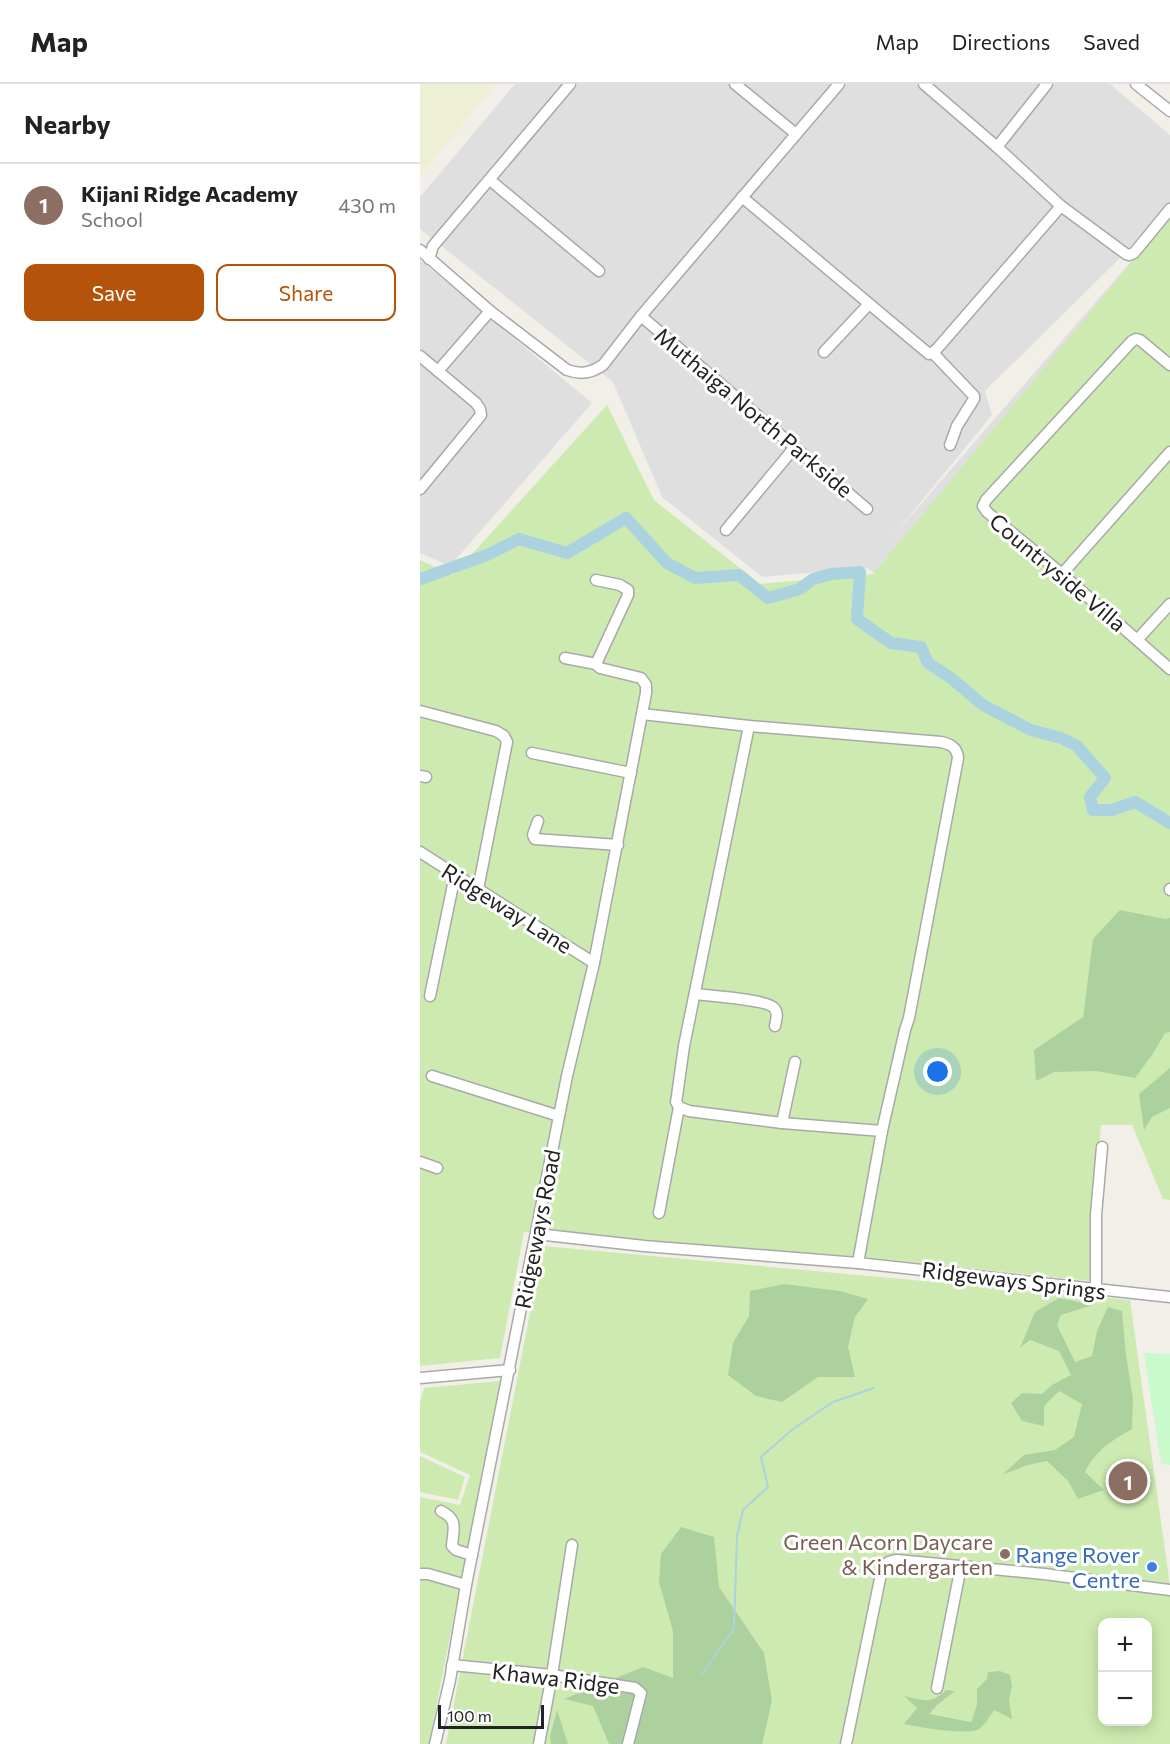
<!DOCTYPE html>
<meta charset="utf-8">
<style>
:root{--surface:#fff;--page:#f6f6f6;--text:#222;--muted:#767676;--line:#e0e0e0;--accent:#b45309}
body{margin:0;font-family:Commissioner,sans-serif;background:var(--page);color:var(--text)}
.controls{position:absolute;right:18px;bottom:18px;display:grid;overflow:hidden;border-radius:12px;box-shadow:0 3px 15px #0003}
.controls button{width:54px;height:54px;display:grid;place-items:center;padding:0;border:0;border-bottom:2px solid var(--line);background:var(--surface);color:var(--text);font:30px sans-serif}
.scale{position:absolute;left:18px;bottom:15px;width:106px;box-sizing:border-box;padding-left:6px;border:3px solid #222;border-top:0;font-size:16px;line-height:21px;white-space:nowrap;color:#222;-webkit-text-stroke:4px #fff;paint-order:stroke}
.you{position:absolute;left:518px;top:988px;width:21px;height:21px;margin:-15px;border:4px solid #fff;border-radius:50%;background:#1a73e8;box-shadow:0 0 0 9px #1a73e833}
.badge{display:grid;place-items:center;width:39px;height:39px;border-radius:50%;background:var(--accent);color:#fff;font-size:20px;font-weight:700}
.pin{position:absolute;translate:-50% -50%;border:3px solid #fff;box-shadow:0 2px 6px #0006}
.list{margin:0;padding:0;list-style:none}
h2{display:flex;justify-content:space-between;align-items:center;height:78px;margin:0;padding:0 24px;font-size:26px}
h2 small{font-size:20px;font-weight:400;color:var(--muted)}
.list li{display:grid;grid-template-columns:39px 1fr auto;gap:18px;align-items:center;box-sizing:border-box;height:84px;padding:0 24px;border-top:2px solid var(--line)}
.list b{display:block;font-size:22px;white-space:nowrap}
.list p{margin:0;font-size:20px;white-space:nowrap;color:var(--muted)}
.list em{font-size:20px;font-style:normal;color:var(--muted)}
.actions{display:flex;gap:12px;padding:18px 24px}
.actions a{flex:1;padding:14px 0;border:2px solid var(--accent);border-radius:12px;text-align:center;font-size:21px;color:var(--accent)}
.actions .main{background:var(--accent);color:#fff}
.map{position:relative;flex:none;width:750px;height:1660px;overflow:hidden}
header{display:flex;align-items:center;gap:36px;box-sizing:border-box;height:84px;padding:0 30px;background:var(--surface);border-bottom:2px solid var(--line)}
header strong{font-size:28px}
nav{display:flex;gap:33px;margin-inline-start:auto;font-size:21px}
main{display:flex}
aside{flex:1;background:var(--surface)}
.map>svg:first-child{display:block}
.residential{fill:#e0dfdf}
.farmland{fill:#eef0d5}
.grass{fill:#cdebb0;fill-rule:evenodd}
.forest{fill:#add19e}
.park{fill:#c8facc}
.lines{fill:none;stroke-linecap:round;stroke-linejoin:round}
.stream{stroke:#aad3df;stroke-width:2}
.river{stroke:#aad3df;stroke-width:12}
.minor-casing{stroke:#a9a9a9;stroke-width:13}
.minor{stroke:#fff;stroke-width:10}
.education-dot{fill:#8d6e63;stroke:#fff;stroke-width:2}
.shop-dot{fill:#3f7fe0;stroke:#fff;stroke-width:2}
.labels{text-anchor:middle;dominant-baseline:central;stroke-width:6;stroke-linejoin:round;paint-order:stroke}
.street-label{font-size:22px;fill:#222;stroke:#fff}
.education-label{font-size:22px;fill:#785e54;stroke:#fff;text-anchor:end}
.shop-label{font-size:22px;fill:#366cbe;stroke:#fff;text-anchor:end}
</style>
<header>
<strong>Map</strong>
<nav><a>Map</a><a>Directions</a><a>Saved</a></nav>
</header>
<main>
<aside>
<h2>Nearby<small></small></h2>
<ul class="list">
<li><span class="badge" style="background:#8d6e63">1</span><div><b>Kijani Ridge Academy</b><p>School</p></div><em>430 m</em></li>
</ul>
<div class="actions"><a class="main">Save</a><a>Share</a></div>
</aside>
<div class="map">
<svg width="750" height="1660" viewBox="0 0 750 1660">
<rect width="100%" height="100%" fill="#f2efe9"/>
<g class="residential">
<path d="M95,0H690L750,51V125L565,307L572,331L469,457L750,132V694L447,484L342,493L242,413L193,298L0,145V113Z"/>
<path d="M0,176L172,319L30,482L0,469Z"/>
</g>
<path class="farmland" d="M0,0H76L0,92Z"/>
<g class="grass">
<path d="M750,132V1116L743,1115L712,1041H681L670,1197L445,1173L104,1148L80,1274L0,1282V476L33,491L187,321L234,416L340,500L453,490Z"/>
<path d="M123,1162L710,1216L750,1502V1660H26ZM682,1538H728V1638H682Z"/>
<path d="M80,1297L9,1660H0V1413L40,1421L50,1391L0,1368V1318L4,1304Z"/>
<path d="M0,1372L45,1393L38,1416L0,1408Z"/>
</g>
<g class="forest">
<path d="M700,826L745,835L750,834V948L745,949L732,971L715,994L676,987L634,988L616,997L614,966L663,933L673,855Z"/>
<path d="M750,984V1024L732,1033L724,1046L719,1010Z"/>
<path d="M364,1200L420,1207L448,1215L435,1233L428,1263L435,1293H398L362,1318L336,1312L308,1291L313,1259L329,1232L330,1207Z"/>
<path d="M639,1214L673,1221L641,1231L637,1241L655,1278L672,1272L677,1247L688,1223L702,1227L706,1271L713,1315L712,1345C690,1358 677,1365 665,1388L684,1406L658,1415L648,1397L627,1377L608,1381L582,1391L604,1371L635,1366L654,1353L662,1320L639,1307L624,1322V1342L602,1337L591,1319L602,1309L622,1310L632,1301L651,1291L639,1267L610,1256L600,1264L615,1228Z"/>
<path d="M261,1443L294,1453L299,1503L344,1569L352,1617L342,1660H189L173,1622L144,1615L223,1583L253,1594V1547L239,1498L241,1470Z"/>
<path d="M580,1587L590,1591L592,1602L589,1616L592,1635L574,1626C569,1633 566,1640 559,1645C548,1652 498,1643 484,1640L497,1624L484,1612C503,1616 511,1621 526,1606L535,1607L517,1621L509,1630L551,1638L557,1621V1605L567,1595L568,1588Z"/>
<path d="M137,1626L148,1660H131L130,1652Z"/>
</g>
<path class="park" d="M724,1269L750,1270V1381L741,1380Z"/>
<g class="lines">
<path class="stream" d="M282,1590L314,1545L317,1452L323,1426L348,1403L341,1373L373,1345L413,1318L454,1304"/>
<path class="river" d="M0,495L67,471L99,455L147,469L206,434L247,479L275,494L319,491L348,514L380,505L393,495L411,490L440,488L437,535L471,559L501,563L508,579L531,594L563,621L611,646L641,654L657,662L685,694L670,713L673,726H692L715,718L750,739"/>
<g class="minor-casing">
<g id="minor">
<path d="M315,0L376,50"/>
<path d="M504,0L577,63L641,122L706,170L709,171L714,169L750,125"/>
<path d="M716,0L750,27"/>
<path d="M577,63L627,0"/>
<path d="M70,96L179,187"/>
<path d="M322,113L509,270L516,266L641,122"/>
<path d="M0,166L70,227L147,286C161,291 171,289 183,281L221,232L419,0"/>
<path d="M9,175L13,162L150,0"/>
<path d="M221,232L447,425"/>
<path d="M404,268L449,220"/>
<path d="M513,269L554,312V315L537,342L530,361"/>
<path d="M0,272L56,319L60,325L61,331L0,405"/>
<path d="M750,281L720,256L716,255L712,257L566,416L563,422L567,428L642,490L750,585"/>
<path d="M18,287L70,227"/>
<path d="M306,446L375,363"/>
<path d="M642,490L750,368"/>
<path d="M717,556L750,520"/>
<path d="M145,574L176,580"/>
<path d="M0,627L76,647L84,652L87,658L58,805"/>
<path d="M112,669L211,689"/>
<path d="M0,692L6,693"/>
<path d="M118,737L113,751L115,755L198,761"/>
<path d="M0,768L174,879"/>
<path d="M750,805V806"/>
<path d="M275,910C289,912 346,915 354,924C359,929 356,936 355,942"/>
<path d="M10,912L35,791"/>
<path d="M12,992L139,1032"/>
<path d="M259,1023L269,1027L362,1039L462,1047"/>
<path d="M362,1039L375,978"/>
<path d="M0,1078L17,1084"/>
<path d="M239,1129L259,1023L256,1018L257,1012L264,962L329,642"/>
<path d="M117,1150L224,1162L438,1179L462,1047L485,946L489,934L538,674C537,663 530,660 521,658L329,642L222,630"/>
<path d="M438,1179L750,1213"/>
<path d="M676,1205V1131L682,1063"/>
<path d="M0,1294L90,1286"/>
<path d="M21,1427C39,1436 33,1445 32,1462L36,1466L52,1471"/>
<path d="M0,1490H8L46,1501"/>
<path d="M32,1581L132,1591L215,1604L221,1609L208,1660"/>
<path d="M517,1604L541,1482"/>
<path d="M15,1660L30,1596L46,1501L147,992L174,879L226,609V601L221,594L180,584L176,580L208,511V506L200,501L176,496"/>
<path d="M119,1660L132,1591L152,1461"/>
<path d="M426,1660L461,1490C464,1480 467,1477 477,1476L624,1490L750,1506"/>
</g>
</g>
<use href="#minor" class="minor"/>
</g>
<circle class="education-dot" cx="585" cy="1470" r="6"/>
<circle class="shop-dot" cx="732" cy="1483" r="6"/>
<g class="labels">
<g class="street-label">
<text transform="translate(334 328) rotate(40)">Muthaiga North Parkside</text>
<text transform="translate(638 488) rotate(40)">Countryside Villa</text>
<text transform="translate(87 824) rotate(32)">Ridgeway Lane</text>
<text transform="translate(117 1145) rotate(-79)">Ridgeways Road</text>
<text transform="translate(594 1196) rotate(7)">Ridgeways Springs</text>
<text transform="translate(136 1594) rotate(7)">Khawa Ridge</text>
</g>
<g class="education-label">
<text x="573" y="1457">Green Acorn Daycare<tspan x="573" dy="25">&amp; Kindergarten</tspan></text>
</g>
<g class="shop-label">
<text x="720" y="1470">Range Rover<tspan x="720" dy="25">Centre</tspan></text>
</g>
</g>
</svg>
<div class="controls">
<button>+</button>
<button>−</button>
</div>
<div class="scale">100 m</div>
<div class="you"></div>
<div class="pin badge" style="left:708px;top:1397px;background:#8d6e63">1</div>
</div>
</main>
